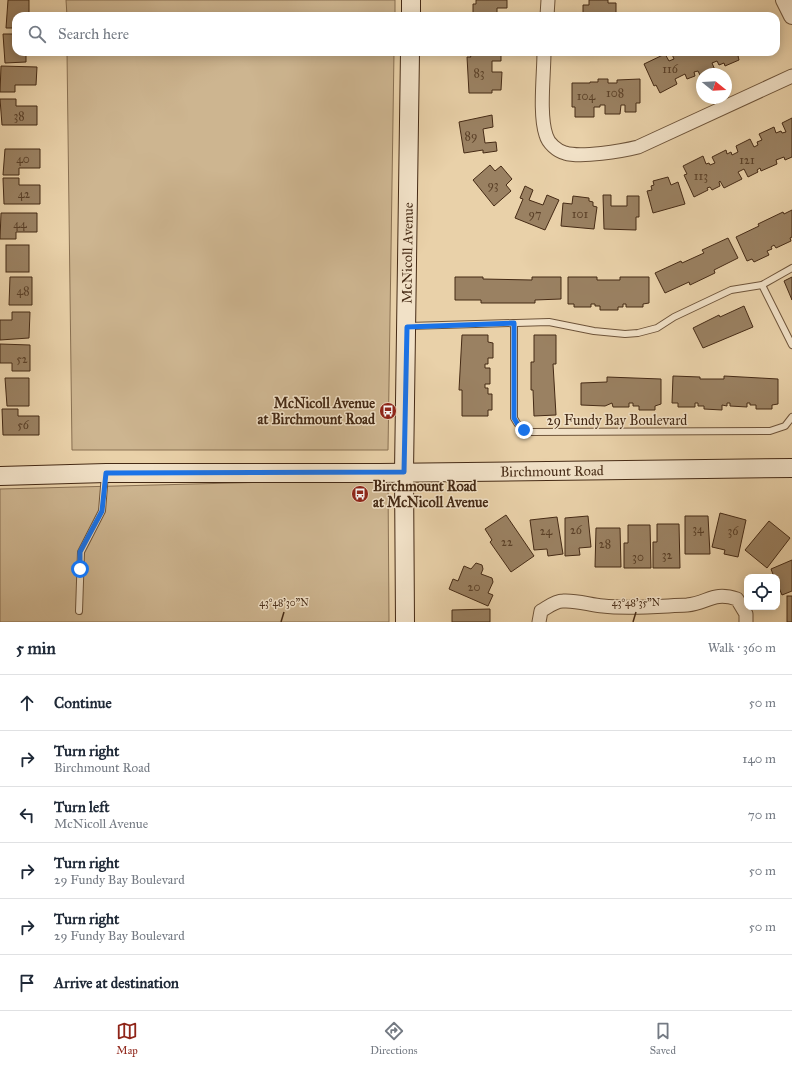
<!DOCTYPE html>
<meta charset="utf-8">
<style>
:root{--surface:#fff;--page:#f6f6f7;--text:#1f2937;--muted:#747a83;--line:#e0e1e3;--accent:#8f2418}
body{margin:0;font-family:"IM FELL Great Primer",serif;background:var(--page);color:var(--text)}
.controls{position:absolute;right:12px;bottom:12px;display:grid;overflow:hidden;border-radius:8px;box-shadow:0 2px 10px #0003}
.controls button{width:36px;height:36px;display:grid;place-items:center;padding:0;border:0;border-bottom:1px solid var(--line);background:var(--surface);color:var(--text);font:20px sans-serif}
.compass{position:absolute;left:696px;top:68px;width:36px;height:36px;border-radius:50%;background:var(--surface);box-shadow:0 2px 10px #0003;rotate:108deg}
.stop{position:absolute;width:12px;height:12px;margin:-9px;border:3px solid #1a73e8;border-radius:50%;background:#fff}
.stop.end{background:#1a73e8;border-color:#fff;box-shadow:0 1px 4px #0008}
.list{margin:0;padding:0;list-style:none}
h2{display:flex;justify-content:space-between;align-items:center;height:52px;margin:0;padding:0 16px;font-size:17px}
h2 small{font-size:13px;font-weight:400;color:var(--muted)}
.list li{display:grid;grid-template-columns:26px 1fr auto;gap:12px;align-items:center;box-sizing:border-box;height:56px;padding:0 16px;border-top:1px solid var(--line)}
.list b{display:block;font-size:15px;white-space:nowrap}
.list p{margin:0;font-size:13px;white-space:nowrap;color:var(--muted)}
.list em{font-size:13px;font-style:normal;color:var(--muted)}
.icon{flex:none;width:22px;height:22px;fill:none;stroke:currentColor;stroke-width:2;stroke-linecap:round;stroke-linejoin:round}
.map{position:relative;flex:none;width:792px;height:622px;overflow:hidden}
.search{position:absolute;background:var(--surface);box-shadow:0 2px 10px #0003;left:12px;right:12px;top:12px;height:44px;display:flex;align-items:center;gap:10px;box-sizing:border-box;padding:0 14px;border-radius:12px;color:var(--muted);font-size:15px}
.sheet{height:388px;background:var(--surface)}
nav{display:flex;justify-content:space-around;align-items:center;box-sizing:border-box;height:56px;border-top:1px solid var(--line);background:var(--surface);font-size:11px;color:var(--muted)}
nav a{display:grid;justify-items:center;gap:2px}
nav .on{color:var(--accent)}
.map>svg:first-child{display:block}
.green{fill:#cdb590;stroke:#897052}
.building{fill:#9a8162;stroke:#452a15}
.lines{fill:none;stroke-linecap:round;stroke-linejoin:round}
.service-casing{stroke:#6e543a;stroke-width:8}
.minor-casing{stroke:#6e543a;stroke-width:15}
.tertiary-casing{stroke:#6e543a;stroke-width:18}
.secondary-casing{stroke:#452a15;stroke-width:20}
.service{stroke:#f1e1c7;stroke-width:6}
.minor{stroke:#f1e1c7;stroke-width:13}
.tertiary{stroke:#f1e1c7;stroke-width:16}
.secondary{stroke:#f1e1c7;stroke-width:18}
.route{stroke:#1a73e8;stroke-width:5}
.ticks{fill:none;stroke:#452a15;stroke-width:1.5}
.labels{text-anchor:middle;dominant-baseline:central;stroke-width:3;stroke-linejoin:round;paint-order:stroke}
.number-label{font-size:12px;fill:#5a4028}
.street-label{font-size:14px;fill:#452a15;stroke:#f1e1c7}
.poi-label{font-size:14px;font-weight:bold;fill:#452a15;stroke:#f1e1c7;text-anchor:end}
.ticks-label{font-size:10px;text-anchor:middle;fill:#452a15;stroke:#f1e1c7;stroke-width:3;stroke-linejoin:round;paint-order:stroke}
</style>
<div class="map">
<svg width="792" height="622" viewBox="0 0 792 622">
<rect width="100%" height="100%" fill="#e9d1a9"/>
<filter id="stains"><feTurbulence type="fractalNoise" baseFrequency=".005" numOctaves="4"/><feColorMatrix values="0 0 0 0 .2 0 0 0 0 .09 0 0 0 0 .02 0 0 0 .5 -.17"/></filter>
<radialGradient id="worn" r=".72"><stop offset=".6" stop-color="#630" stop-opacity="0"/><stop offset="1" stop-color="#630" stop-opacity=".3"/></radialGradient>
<g class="green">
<path d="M66,0H395V16H67Z"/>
<path d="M67,52H394L388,450H72Z"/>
<path d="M388,479L389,622H0V489Z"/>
</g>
<g class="building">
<path d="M8,0H29V16H16V28H6Z"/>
<path d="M476,0H507V8H497V14L495,13V16H476V13H473V4H476Z"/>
<path d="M589,0H608V3H616V13H614V16H583V5H589Z"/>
<path d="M3,34H16V52H26V62L5,63Z"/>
<path d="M468,52H501V61H492V72H502L501,90H492V93H469L467,57H471Z"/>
<path d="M671,52H740L741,55L738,56L739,60L725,66L724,63L719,65L717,61L712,63L715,70L702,74L701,77L698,71L694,72L695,76L687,79L685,74L675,79L677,84L660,93L656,85L654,86L644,64L665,54L669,61L674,59Z"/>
<path d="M1,66L37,67L36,85H15V92H0Z"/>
<path d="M598,79H608V83H617V80L640,79V103H636V112H625V105H621L620,114H605V105H600V107H594V117H575V107H572V83H590V82H598Z"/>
<path d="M0,99H16V106H37V125H2Z"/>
<path d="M492,115L493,127L483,129L485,143L496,142L497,151L483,153V150L464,153L459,122Z"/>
<path d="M792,118V157L785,160L784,157L776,160L777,164L761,171L760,168L757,170L758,172L748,177L744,169L738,172L742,179L724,188L720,181L719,182L720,186L712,190L710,187L707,188L708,190L694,197L684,175L687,174L683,166L703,156L706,164L709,163L710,165L715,163L712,157L726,150L727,154L731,152L732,155L738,152L736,146L750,139L754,147L758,145L757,142L762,140L759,134L774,127L776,133L781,131L782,133L786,132L782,123Z"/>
<path d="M5,149H40V168H19V175H3Z"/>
<path d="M490,165L495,171L501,166L512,179L506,185L511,191L494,206L473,180Z"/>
<path d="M668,177L671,185L678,182L685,204L653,213L647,191L652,190L651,186L654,185L653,181Z"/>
<path d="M3,178H19V185H40V204H4Z"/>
<path d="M525,186L533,190L529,200L543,205L547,195L559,200L545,230L515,218L523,199L520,198Z"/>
<path d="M603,195H611V206H627V196H639V217H636V230L604,229Z"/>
<path d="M573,196L589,198V201L593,202V206L597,207L594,229L561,226L563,203L572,204Z"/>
<path d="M792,210V237L790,238L791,241L776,248L774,245L771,247L772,249L767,251L769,255L754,262L752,259L747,261L736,237L759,226L758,224L783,212L784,214Z"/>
<path d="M1,213H37V232H16V239H0Z"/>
<path d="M728,238L738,258L714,270L715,273L690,285L689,282L665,293L655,273L681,261L682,263L704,253L702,250Z"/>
<rect x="6" y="245" width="23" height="27"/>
<path d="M10,277H32V305H9Z"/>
<path d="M455,277H483V279L532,280V277H561V299L535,300V303H481V300H455Z"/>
<path d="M568,277H597V280H620V277H649V303L643,304V307H626V304H623V307H618V310H600V306H595V304H591V307H574V304H568Z"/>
<path d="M792,277V300L784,281Z"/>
<path d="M744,306L753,327L703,348L693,328L719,315L720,317Z"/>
<path d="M12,312H30L29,338L0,340V320H12Z"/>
<path d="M462,335H488V342L493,343V358H488V364H485V368H490V384H485V388H488V394H492V410H488V416H462V390H459Z"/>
<path d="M534,335H556V364H553L556,415L534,416L533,390H531V362H534Z"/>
<path d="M0,344L30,345V371H12V363H0Z"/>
<path d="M673,376L700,377V379H724V376L778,379V404L772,405V409H756V405H750V403H747V407L730,406V403H727V406L722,405V410L704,409V406H698V403H695V407H678V403H672Z"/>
<path d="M607,377L661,379V404L655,406V410H639V406H633V403H629V407H613L612,403L605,406L581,405V383L607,382Z"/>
<path d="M5,378H29V406H7Z"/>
<path d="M2,409H18V416H39V435H3Z"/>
<path d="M720,513L746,520L738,557L724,554L725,550L712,547Z"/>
<path d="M506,515L534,556L511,572L490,542L492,540L485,529Z"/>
<path d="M588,516L591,547L579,548L580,555L565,556V518Z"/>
<path d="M685,516H708L710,554H685Z"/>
<path d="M557,517L563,554L548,556L547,549L534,550L530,520Z"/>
<path d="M769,521L790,538L767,568L745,550Z"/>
<path d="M657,524H679L680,568H653V542H657Z"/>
<path d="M628,525H650L651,568H624V543H628Z"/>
<path d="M596,528H620L621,567H595Z"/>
<path d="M792,560V591L782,595L777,583V577H774L771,569Z"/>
<path d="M476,563L482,565L483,569L481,574L492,578L493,582L488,593L493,595L488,606L449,589L453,579L458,581L464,566L471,569Z"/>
<rect x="787" y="596" width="5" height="26"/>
<path d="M490,609V622H452V610Z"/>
</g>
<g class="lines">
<g class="service-casing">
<g id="service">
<path d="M762,285L792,345"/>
<path d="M514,323V418C518,426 522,429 530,432L770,431L785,426L792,417"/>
<path d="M408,326L549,322L594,331L625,334L638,333L657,328L674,317L731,290L762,285L792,268"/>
<path d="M79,611L81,552L102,511L105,474"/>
</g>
</g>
<g class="minor-casing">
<g id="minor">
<path d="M547,16L548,0"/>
<path d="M544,52C544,74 539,115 546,135C548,143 557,151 565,153C581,158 622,151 638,147L792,76"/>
<path d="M539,622L541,611C548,607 555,601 563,601C577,600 590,605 603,606C628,609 661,606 687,605C708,603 713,591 737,599L746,614V622"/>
</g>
</g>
<g class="tertiary-casing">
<path id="tertiary" d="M784,0L792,16"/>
</g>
<g class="secondary-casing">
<g id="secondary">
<path d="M411,16V0"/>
<path id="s1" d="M0,476L106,473H380L792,468"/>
<path id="s2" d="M405,622L404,472L410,52"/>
</g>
</g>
<use href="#service" class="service"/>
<use href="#minor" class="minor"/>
<use href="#tertiary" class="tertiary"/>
<use href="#secondary" class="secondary"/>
</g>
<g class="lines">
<path class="route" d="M80,569V552L102,511L106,473L404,472L407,327L514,323V418L518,425L524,430"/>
</g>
<path class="ticks" d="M281,622L284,612M633,622L636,612"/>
<defs>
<g id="bus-disc" transform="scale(0.9)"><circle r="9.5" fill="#8f2418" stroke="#f1e1c7"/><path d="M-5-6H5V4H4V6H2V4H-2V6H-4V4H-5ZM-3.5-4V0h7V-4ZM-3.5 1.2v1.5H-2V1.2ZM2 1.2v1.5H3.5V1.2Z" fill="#fff"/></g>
</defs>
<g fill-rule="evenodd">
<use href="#bus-disc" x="388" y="411"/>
<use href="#bus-disc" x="360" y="494"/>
</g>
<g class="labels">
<g class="number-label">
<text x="670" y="69">116</text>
<text x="479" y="73">83</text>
<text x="615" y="93">108</text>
<text x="586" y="96">104</text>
<text x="19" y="116">38</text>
<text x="471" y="136">89</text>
<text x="23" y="159">40</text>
<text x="747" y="160">121</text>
<text x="701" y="176">113</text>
<text x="493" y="185">93</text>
<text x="24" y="194">42</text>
<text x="535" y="214">97</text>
<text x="580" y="214">101</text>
<text x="20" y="224">44</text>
<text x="23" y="291">48</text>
<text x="22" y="359">52</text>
<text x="23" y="425">56</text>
<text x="698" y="529">34</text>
<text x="576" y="530">26</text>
<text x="546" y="531">24</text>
<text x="733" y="531">36</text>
<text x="507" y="542">22</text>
<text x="605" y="544">28</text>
<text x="667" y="555">32</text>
<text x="638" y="557">30</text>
<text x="474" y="587">20</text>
</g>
<g class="street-label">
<text stroke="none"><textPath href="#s2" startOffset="369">McNicoll Avenue</textPath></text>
<text x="617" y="420">29 Fundy Bay Boulevard</text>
<text stroke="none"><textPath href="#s1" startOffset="552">Birchmount Road</textPath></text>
</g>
<g class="poi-label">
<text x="375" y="403">McNicoll Avenue<tspan x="375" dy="16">at Birchmount Road</tspan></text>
<text x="373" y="486" text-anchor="start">Birchmount Road<tspan x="373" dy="16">at McNicoll Avenue</tspan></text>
</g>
</g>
<g class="ticks-label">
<text x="284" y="606">43°48'30"N</text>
<text x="636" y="606">43°48'35"N</text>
</g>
<rect width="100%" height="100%" filter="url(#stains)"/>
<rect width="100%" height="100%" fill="url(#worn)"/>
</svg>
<div class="controls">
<button><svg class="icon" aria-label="locate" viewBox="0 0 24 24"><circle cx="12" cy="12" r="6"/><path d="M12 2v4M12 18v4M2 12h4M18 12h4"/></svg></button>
</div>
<svg class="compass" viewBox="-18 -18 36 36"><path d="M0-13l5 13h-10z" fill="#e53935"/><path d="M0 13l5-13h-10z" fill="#747a83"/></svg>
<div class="stop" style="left:80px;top:569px"></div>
<div class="stop end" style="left:524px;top:430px"></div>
<div class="search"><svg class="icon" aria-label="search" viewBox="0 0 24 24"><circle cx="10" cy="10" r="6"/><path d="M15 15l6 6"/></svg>Search here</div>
</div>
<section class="sheet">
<h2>5 min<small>Walk · 360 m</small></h2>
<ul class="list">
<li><svg class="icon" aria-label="ahead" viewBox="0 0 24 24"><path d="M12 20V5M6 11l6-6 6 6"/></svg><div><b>Continue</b></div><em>50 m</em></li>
<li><svg class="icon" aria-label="right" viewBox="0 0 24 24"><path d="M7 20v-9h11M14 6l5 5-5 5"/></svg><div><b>Turn right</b><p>Birchmount Road</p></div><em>140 m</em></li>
<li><svg class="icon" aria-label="left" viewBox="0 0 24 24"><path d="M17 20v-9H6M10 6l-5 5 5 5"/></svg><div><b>Turn left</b><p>McNicoll Avenue</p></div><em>70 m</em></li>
<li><svg class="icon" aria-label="right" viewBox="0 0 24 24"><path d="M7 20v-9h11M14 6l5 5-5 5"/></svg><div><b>Turn right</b><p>29 Fundy Bay Boulevard</p></div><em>50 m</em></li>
<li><svg class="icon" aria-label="right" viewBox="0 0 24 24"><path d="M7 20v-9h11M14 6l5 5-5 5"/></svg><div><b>Turn right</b><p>29 Fundy Bay Boulevard</p></div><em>50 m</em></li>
<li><svg class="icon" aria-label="arrive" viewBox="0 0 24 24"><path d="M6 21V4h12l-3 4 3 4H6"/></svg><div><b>Arrive at destination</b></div></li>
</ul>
</section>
<nav>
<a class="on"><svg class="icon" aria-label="map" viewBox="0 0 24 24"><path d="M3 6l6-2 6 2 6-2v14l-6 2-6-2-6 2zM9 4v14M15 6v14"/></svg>Map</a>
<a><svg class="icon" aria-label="directions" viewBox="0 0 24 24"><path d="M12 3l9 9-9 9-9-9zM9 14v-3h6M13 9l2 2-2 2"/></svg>Directions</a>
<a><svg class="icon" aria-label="saved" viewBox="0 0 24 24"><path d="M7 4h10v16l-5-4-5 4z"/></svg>Saved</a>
</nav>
